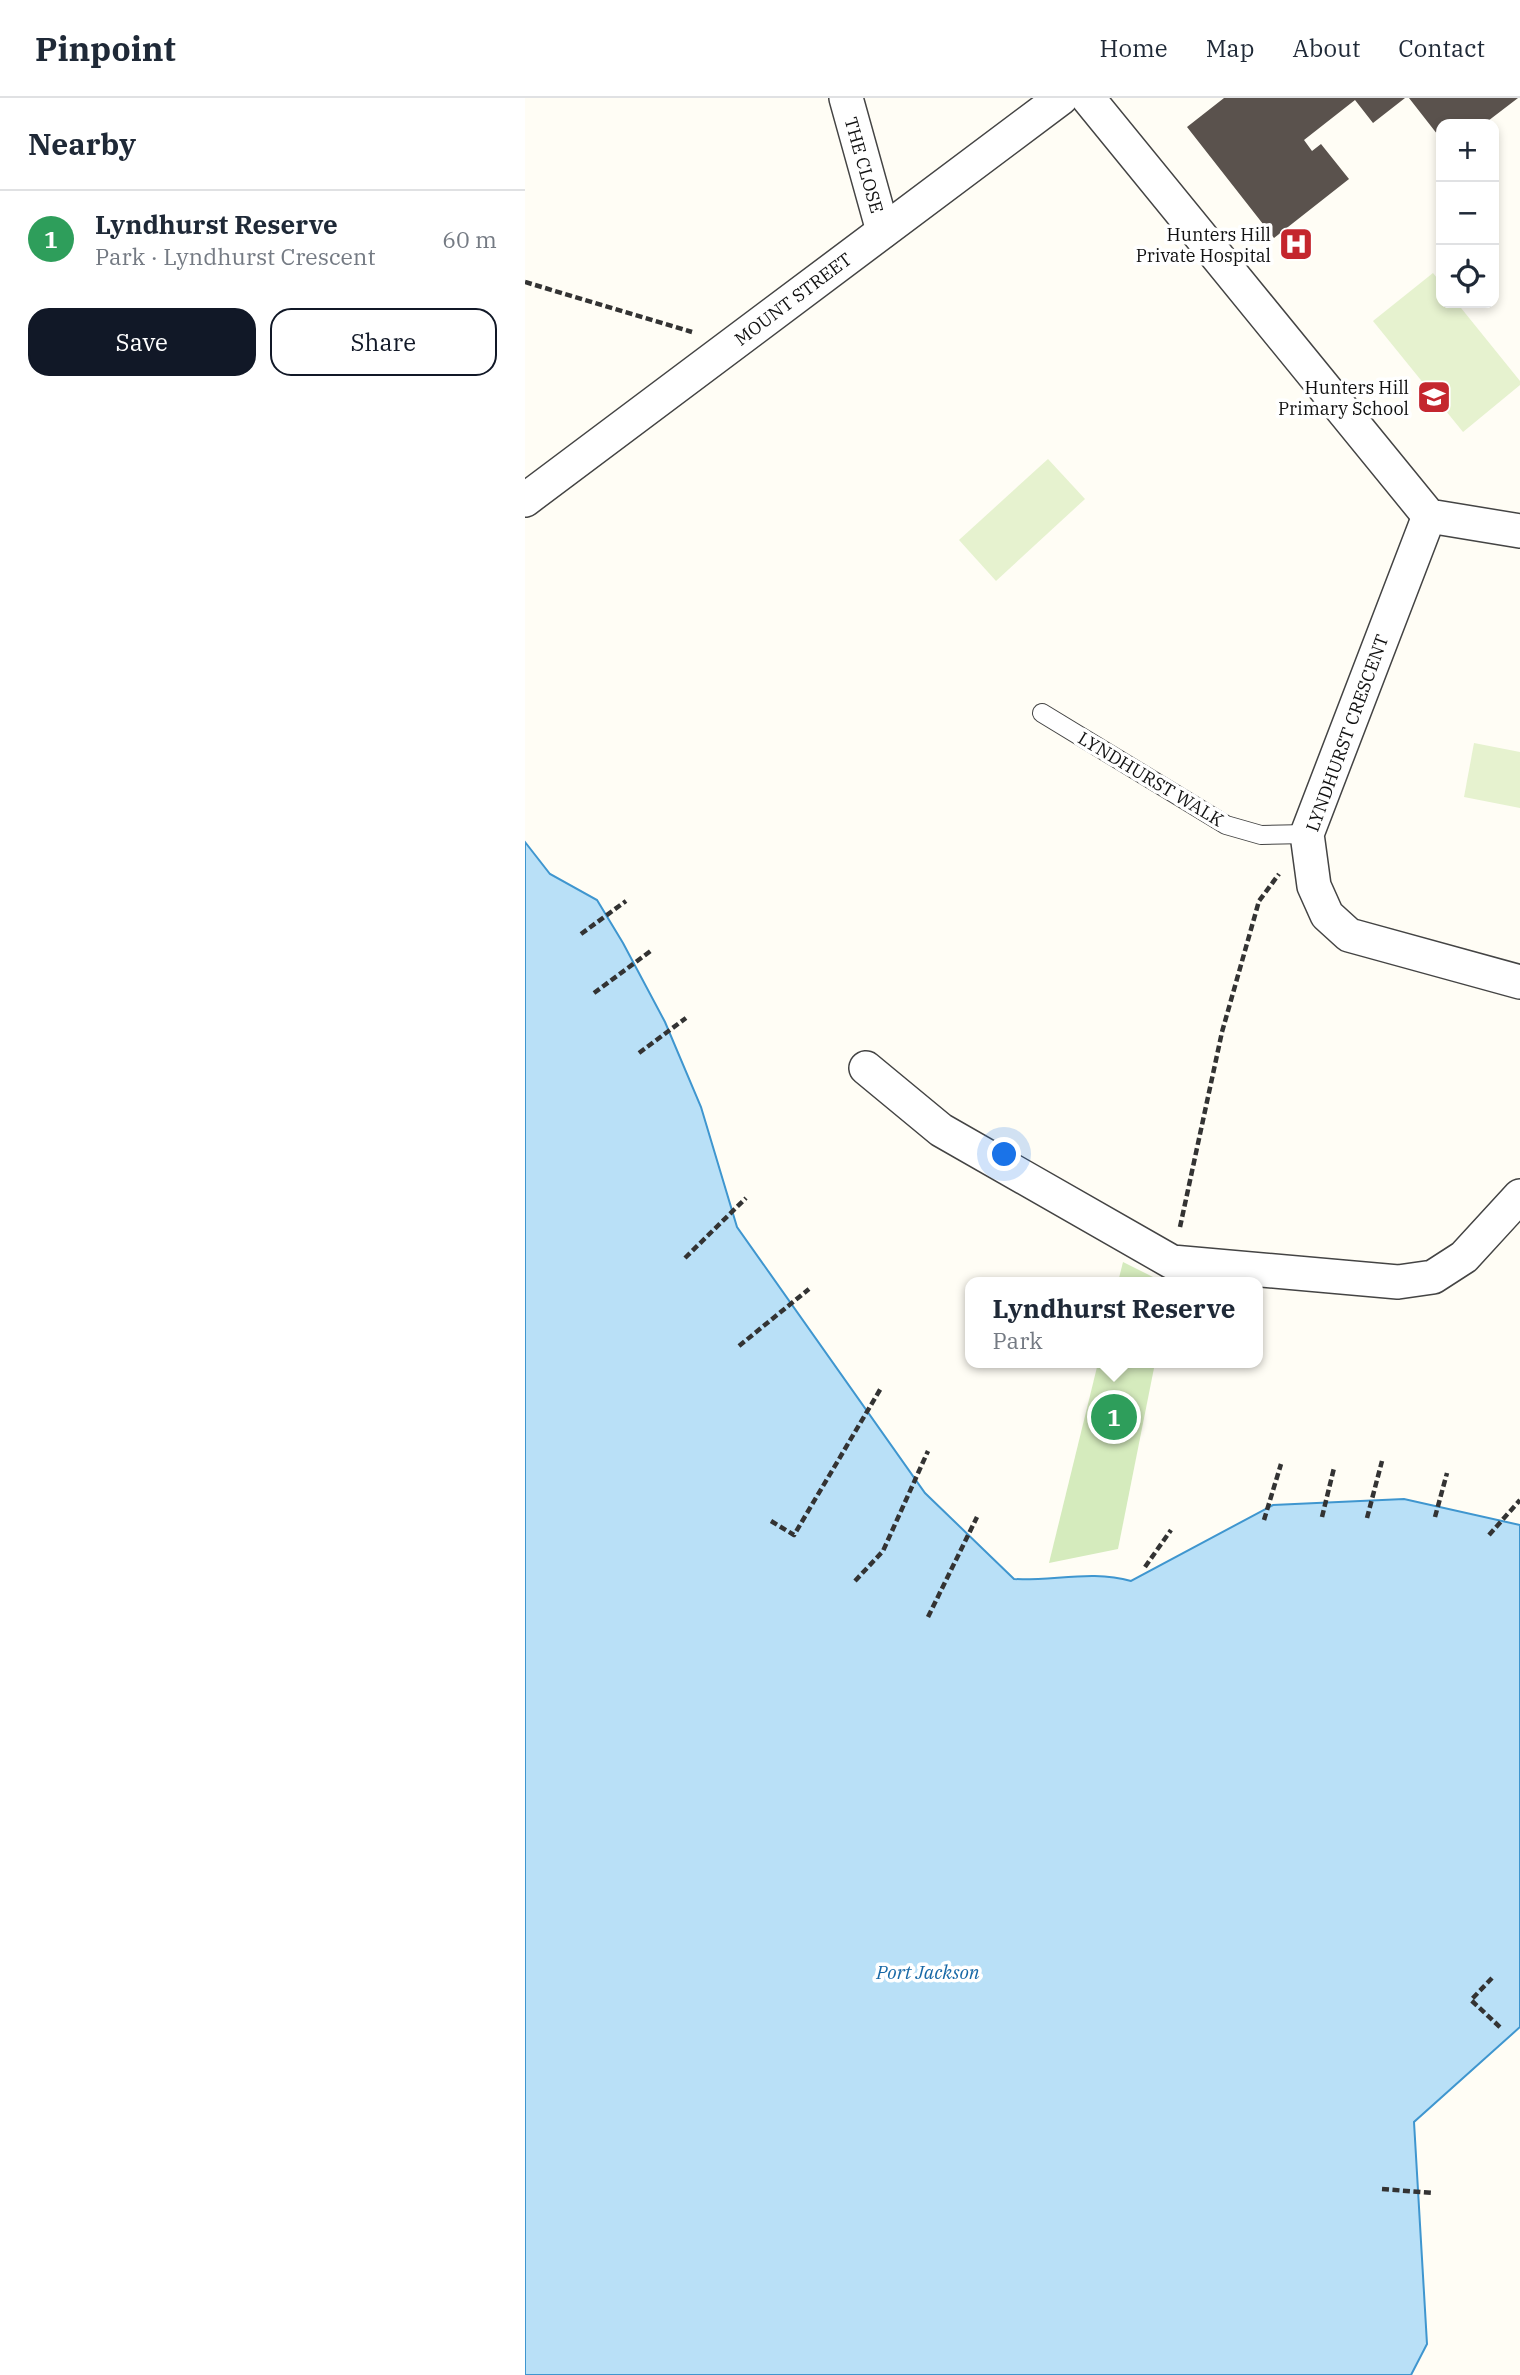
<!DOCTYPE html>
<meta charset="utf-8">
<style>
:root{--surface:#fff;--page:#f2f2f3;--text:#1f2937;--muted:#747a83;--line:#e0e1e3;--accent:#111827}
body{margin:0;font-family:"IBM Plex Serif",serif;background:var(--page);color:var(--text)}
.controls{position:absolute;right:21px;top:21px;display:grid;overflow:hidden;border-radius:14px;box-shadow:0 4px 10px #0003}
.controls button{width:63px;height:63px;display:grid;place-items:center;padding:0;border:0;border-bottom:2px solid var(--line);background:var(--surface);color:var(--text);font:35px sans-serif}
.you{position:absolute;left:480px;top:1057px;width:24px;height:24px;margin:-18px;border:5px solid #fff;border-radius:50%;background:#1a73e8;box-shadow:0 0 0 10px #1a73e833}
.badge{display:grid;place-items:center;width:46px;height:46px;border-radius:50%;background:var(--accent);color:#fff;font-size:23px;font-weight:700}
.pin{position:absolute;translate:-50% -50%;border:4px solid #fff;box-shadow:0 2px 7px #0006}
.popup{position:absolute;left:440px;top:1179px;width:298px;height:91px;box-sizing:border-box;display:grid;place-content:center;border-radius:14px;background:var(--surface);filter:drop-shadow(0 2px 5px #0005);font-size:23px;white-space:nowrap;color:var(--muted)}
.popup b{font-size:26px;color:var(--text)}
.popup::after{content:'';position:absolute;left:50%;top:100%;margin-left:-14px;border:14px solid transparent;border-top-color:var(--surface)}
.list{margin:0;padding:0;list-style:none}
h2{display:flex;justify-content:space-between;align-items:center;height:91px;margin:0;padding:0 28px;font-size:30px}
h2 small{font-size:23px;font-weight:400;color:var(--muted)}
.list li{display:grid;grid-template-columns:46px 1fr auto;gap:21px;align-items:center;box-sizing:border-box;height:98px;padding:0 28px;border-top:2px solid var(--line)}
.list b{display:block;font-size:26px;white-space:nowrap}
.list p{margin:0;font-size:23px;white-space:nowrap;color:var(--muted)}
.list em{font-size:23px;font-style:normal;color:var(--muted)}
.actions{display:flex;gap:14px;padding:21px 28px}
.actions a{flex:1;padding:16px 0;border:2px solid var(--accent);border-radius:21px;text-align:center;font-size:24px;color:var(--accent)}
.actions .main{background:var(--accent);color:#fff}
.icon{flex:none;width:38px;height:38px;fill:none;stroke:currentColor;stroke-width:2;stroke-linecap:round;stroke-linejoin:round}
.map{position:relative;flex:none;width:995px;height:2277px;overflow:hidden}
header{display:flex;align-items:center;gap:42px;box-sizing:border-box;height:98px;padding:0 35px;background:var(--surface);border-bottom:2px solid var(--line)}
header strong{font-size:33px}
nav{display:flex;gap:38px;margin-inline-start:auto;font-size:24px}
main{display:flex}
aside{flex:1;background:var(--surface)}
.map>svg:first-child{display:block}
.green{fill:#d5ebbd}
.pitch{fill:#e6f2cf}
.water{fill:#b9e0f7;stroke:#3f96cf;stroke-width:2}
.building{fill:#5a524d}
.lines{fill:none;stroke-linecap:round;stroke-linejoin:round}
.lane-casing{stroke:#444;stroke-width:20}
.street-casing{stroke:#444;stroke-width:36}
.path{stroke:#333;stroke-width:4.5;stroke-dasharray:7 3.5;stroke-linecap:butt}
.lane{stroke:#fff;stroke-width:18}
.street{stroke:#fff;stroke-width:33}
.labels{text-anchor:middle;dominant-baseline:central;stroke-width:7;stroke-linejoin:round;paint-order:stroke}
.street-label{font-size:18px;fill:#111;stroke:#fff}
.poi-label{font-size:18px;fill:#111;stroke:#fff;text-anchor:end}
.water-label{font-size:19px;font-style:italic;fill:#1768a6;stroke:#fff}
</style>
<header>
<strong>Pinpoint</strong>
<nav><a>Home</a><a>Map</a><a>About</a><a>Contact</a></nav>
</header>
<main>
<aside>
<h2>Nearby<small></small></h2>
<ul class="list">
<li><span class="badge" style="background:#2e9e5b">1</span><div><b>Lyndhurst Reserve</b><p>Park · Lyndhurst Crescent</p></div><em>60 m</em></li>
</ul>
<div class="actions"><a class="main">Save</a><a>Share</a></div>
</aside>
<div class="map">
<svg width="995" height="2277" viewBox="0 0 995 2277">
<rect width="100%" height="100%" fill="#fffdf5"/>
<g class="green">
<path d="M598,1164L638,1184H593Z"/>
<path d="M573,1265H630L593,1451L524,1465Z"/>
</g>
<g class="pitch">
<path d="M908,175L916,185V205H932L995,283V287L938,334L848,223Z"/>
<path d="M523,361L560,401L471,483L434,442Z"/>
<path d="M949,645L995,654V710L939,699Z"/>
</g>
<path class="water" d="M0,744L25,776L72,802L98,845L140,924L176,1009L212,1129L400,1395L489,1481C528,1483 568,1472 606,1483L748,1407L879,1401L995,1427V1929L889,2024L902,2246L886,2277H0Z"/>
<g class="building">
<path d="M699,0H880L848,25L830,2L779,42L787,53L796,46L824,81L749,140L662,29Z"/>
<path d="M884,0H993L959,26H916V41Z"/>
</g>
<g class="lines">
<g class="lane-casing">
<path id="lane" d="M517,615L701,727L736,737L782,736"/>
</g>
<g class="street-casing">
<g id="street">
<path d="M321,0L358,133"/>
<path d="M563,0L904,418L995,433"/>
<path d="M0,402L536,0"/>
<path d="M904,418L782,736L789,788L802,817L824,837L995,884"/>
<path d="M341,970L416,1032L647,1164L873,1184L908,1179L939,1159L995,1098"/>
</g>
</g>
<g class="path">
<path d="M0,184L167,234"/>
<path d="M56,836L101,803"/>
<path d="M69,895L127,852"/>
<path d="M114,955L161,920"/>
<path d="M655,1129L697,934L734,803L754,776"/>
<path d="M160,1160L221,1100"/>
<path d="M214,1248L284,1191"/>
<path d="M797,1419L809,1370"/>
<path d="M910,1419L922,1375"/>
<path d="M842,1420L857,1363"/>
<path d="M739,1422L756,1366"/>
<path d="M246,1423L269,1437L356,1290"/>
<path d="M964,1437L995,1402"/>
<path d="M620,1469L646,1432"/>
<path d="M330,1483L358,1453L403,1353"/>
<path d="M403,1519L452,1419"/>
<path d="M967,1880L946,1902L977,1931"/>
<path d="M857,2091L908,2095"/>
</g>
<use href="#lane" class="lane"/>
<use href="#street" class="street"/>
</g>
<defs>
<g id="hospital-square" transform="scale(1.75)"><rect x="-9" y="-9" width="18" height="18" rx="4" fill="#c4262e" stroke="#fff"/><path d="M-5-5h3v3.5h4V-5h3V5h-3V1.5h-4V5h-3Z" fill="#fff"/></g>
<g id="school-square" transform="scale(1.75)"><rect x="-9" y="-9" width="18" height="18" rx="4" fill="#c4262e" stroke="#fff"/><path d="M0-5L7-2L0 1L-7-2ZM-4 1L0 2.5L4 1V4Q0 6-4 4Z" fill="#fff"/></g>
</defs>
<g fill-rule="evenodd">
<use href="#hospital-square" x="771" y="146"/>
<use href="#school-square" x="909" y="299"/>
</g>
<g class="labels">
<g class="street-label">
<text transform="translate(339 67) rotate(74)">THE CLOSE</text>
<text transform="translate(268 201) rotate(-37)">MOUNT STREET</text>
<text transform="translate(822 635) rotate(-70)">LYNDHURST CRESCENT</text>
<text transform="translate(626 681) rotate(31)">LYNDHURST WALK</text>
</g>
<g class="poi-label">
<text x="746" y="136">Hunters Hill<tspan x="746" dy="21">Private Hospital</tspan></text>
<text x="884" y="289">Hunters Hill<tspan x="884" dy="21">Primary School</tspan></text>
</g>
<g class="water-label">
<text x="403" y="1874">Port Jackson</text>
</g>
</g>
</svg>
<div class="controls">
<button>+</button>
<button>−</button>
<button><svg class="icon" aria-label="locate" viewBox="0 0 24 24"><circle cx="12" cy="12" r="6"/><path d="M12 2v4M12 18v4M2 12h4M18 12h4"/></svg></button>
</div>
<div class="you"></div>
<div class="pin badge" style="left:589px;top:1319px;background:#2e9e5b">1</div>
<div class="popup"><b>Lyndhurst Reserve</b>Park</div>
</div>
</main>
